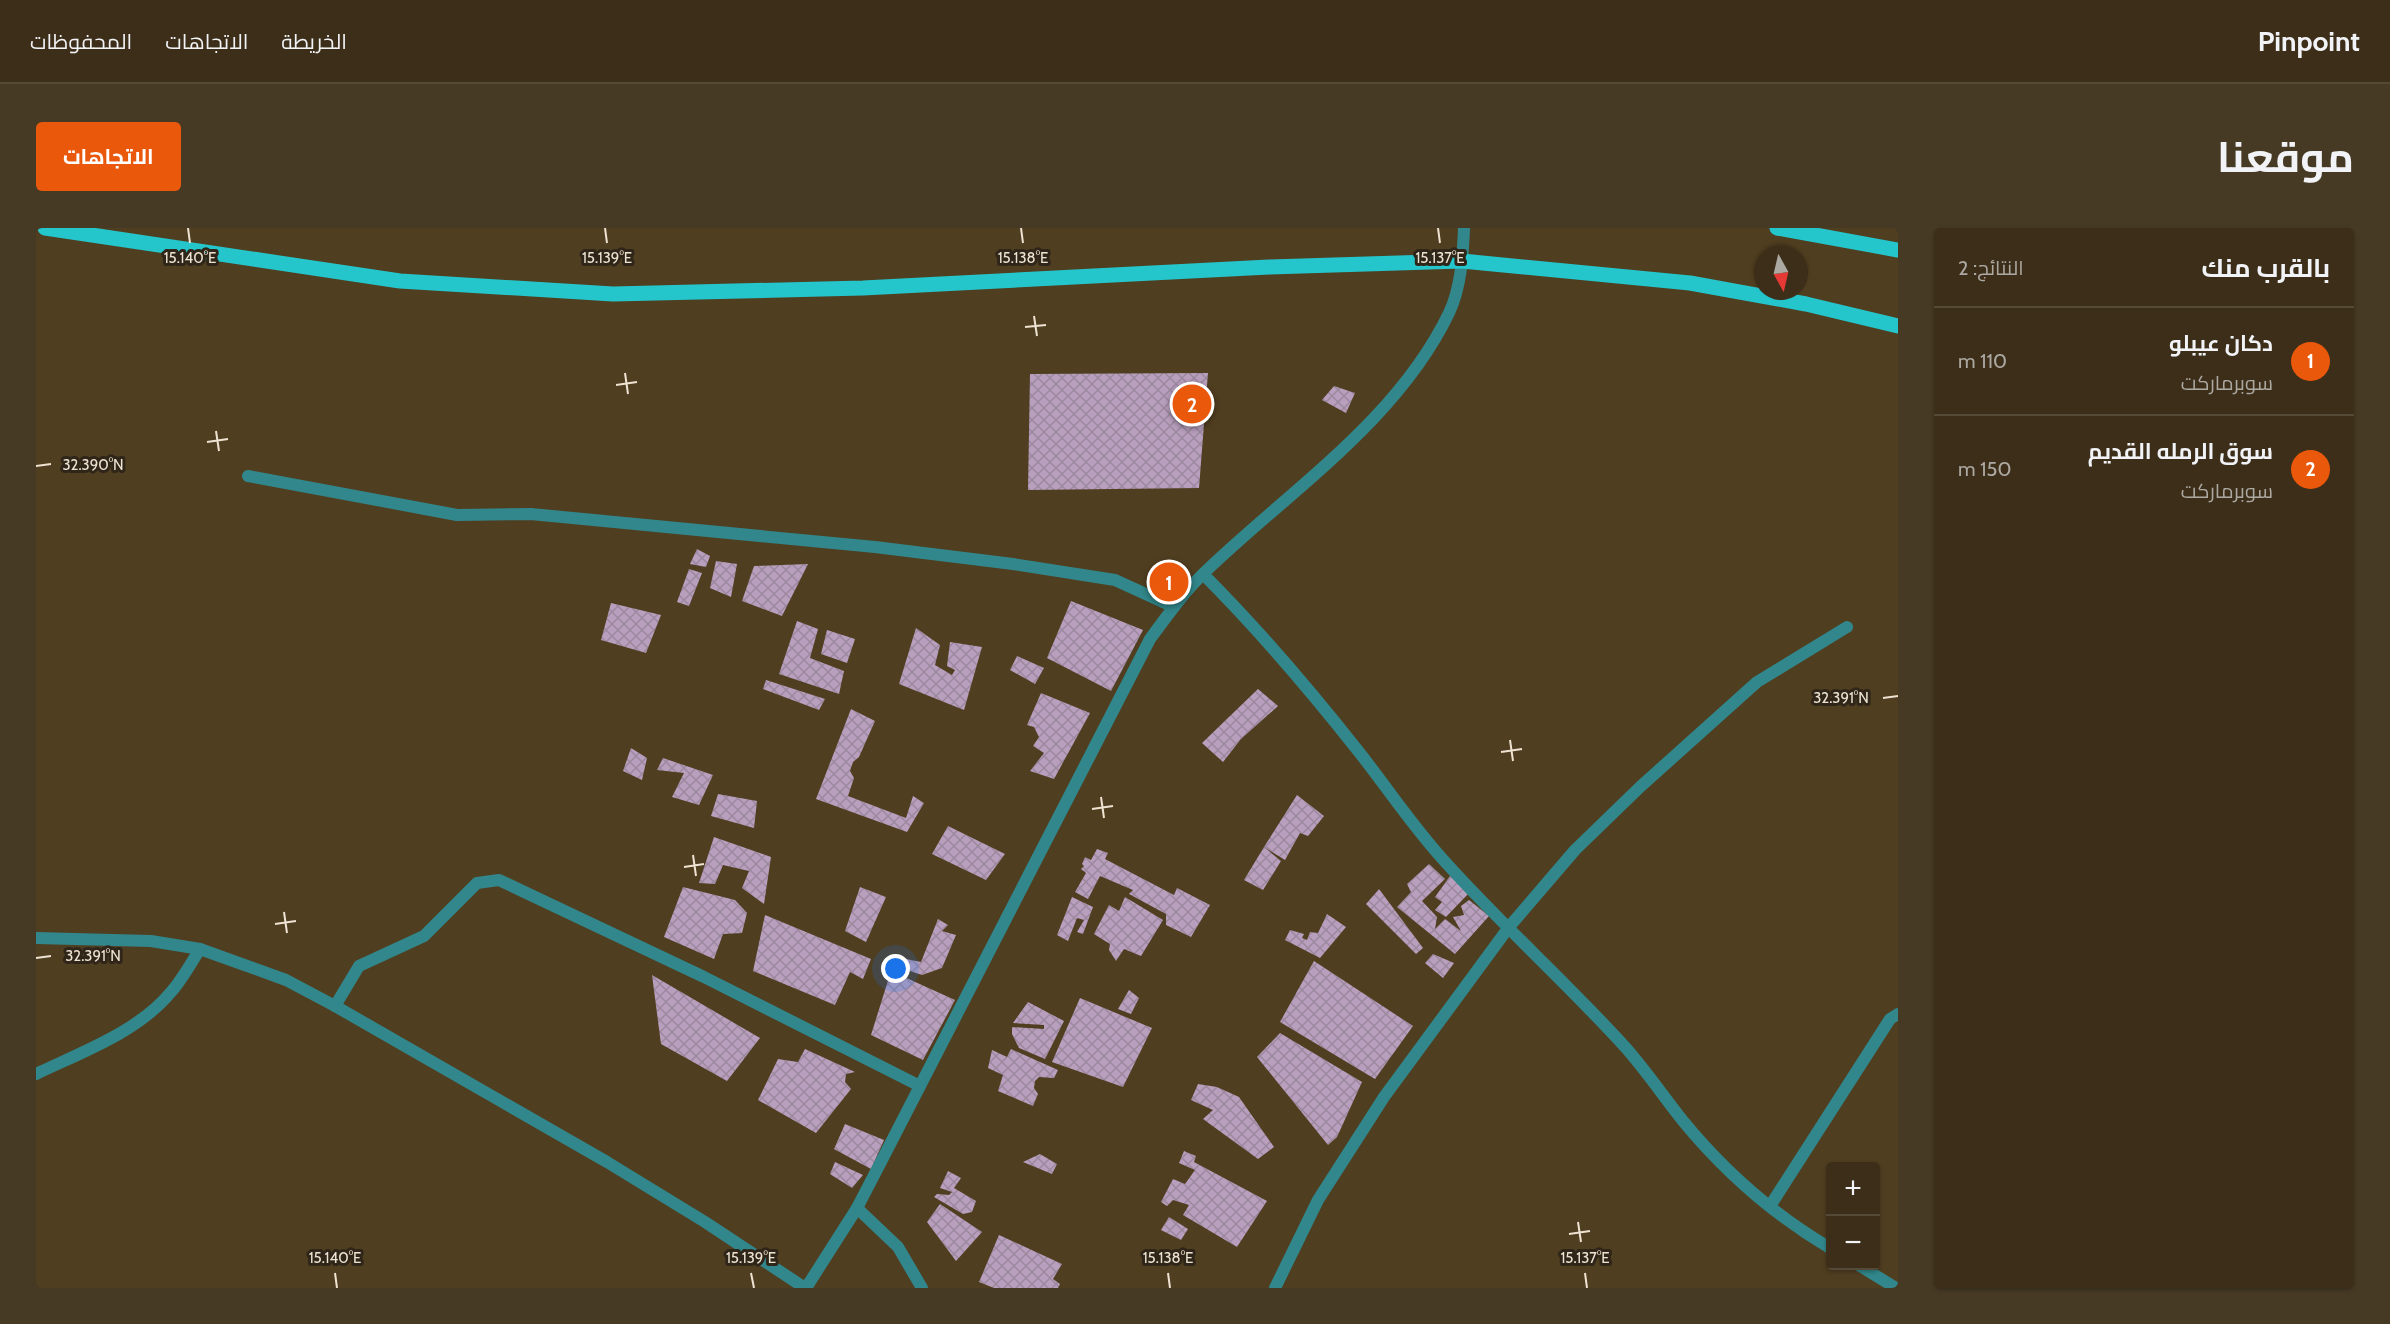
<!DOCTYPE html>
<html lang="ar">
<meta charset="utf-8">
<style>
:root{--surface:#3c2e18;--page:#473a25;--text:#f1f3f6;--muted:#aca8a2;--line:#554a37;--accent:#ea580c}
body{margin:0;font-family:Cabin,Cairo,sans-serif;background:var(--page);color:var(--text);direction:rtl}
.controls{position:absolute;right:18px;bottom:18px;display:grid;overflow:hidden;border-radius:6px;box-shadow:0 2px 4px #0004}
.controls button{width:54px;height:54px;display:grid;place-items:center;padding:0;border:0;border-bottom:2px solid var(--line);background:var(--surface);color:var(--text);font:30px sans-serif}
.compass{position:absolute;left:1718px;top:18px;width:54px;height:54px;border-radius:50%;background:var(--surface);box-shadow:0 2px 4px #0004;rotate:172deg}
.you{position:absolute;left:860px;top:741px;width:21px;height:21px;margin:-15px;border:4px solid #fff;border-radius:50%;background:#1a73e8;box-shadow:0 0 0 9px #1a73e833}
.badge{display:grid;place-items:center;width:39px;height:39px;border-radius:50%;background:var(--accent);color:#fff;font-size:20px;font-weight:700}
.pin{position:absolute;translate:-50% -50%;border:3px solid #fff;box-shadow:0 2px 6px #0006}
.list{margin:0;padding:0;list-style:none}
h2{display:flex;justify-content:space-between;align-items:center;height:78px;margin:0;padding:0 24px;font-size:26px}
h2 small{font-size:20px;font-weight:400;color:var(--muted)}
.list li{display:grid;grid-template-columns:39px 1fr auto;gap:18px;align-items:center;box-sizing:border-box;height:108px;padding:0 24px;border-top:2px solid var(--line)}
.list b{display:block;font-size:22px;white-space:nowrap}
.list p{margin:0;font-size:20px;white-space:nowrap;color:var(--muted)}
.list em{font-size:20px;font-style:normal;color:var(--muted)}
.map{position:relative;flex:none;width:1862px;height:1060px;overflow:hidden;direction:ltr;border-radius:6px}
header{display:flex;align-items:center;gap:36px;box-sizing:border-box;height:84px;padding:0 30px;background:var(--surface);border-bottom:2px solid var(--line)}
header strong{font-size:28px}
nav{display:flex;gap:33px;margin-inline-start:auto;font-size:21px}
.intro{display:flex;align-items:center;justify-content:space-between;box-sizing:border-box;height:144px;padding:0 36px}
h1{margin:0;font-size:42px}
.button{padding:15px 27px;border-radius:6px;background:var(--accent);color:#fff;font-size:21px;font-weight:700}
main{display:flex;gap:36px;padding:0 36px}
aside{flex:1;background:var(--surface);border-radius:6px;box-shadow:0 2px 4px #0004}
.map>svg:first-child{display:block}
.building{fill:url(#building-cross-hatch)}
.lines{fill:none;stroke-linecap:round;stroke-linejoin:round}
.minor{stroke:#31878b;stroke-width:12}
.tertiary{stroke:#31878b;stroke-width:12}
.primary{stroke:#24c6cc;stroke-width:15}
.ticks{fill:none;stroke:#eee3d2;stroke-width:2}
.ticks-label{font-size:15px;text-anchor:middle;fill:#eee3d2;stroke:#2f2619;stroke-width:6;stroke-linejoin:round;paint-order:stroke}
</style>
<header>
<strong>Pinpoint</strong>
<nav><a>الخريطة</a><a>الاتجاهات</a><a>المحفوظات</a></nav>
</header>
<div class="intro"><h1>موقعنا</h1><a class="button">الاتجاهات</a></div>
<main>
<aside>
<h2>بالقرب منك<small>النتائج: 2</small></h2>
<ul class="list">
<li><span class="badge">1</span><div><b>دكان عيبلو</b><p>سوبرماركت</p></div><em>110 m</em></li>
<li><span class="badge">2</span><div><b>سوق الرمله القديم</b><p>سوبرماركت</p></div><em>150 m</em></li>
</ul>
</aside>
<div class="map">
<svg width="1862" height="1060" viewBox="0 0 1862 1060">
<defs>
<pattern id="building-cross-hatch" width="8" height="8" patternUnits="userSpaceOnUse" patternTransform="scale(1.5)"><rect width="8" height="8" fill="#b89fbe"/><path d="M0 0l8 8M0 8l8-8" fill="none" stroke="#9c889e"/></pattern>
</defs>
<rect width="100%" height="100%" fill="#503e20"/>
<g class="building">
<path d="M1172,145L1163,260L992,262L994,146Z"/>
<path d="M1298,158L1319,165L1310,185L1286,172Z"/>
<path d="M661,321L674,328L670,339L654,336Z"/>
<path d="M680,333L701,336L695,369L674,360Z"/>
<path d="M772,336L746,388L706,373L718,338Z"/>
<path d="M653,341L666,345L653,378L641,374Z"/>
<path d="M1035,373L1107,402L1075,463L1011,430Z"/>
<path d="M575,375L625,387L610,425L565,412Z"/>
<path d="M761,393L782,401L774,430L808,443L803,466L743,446Z"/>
<path d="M880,400L904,417L899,437L916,447L919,442L911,438L914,414L946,419L928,482L863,456Z"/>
<path d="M791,402L819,411L811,435L785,426Z"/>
<path d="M981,428L1008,440L999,456L974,442Z"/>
<path d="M730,452L789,471L783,482L727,461Z"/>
<path d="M1222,461L1242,478L1205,511L1187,534L1166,515Z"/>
<path d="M1005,465L1054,485L1018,551L994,543L1008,525L997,518L1003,509L998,499L991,497Z"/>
<path d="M815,481L839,493L823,529L817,534L814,543L818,550L812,568L870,590L877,568L888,575L871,604L780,571Z"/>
<path d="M595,520L611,530L606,552L587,543Z"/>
<path d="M627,530L677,547L663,577L636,569L648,545L621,542Z"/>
<path d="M682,566L721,573L718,600L675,588Z"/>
<path d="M1261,567L1288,588L1272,608L1264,605L1249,632L1228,619Z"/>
<path d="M912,598L969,626L950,652L896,626Z"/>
<path d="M678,609L735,629L728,676L706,660L713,643L687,637L679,656L663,655Z"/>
<path d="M1228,619L1245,633L1227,662L1208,652Z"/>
<path d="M1061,621L1072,625L1069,631L1138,667L1141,660L1174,677L1155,709L1130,697V686L1093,666L1097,662L1064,648L1052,671L1039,664L1050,645L1045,641L1048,638L1046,636L1049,629L1055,632Z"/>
<path d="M1393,636L1409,651L1386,673L1401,689L1399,701L1409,691L1425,703L1417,689L1428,687L1425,678L1433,672L1453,688L1419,726L1361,679L1375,664L1371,656Z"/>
<path d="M1414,648L1433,665L1410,689L1399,682L1406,674L1399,669Z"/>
<path d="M647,659L699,672L711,685L706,705L687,706L678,731L628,709Z"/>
<path d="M824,659L850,669L830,714L809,703Z"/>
<path d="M1343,661L1387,720L1380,726L1330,676Z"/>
<path d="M1036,669L1057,679L1047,706L1041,704L1048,692L1041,690L1032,713L1021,707Z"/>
<path d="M1089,669L1127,692L1105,728L1088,721L1080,733L1073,722L1074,716L1058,706L1073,677L1083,683Z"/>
<path d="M1291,686L1310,699L1284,730L1249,712L1254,702L1268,706L1266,710L1271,712L1274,704L1282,705Z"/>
<path d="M729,687L835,731L827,751L814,744L799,777L717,743Z"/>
<path d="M902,691L912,697L906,703L920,707L906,740L886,747L862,739L870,731L885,734Z"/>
<path d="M1397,726L1418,735L1407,750L1389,735Z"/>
<path d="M1278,733L1377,798L1339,851L1244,794Z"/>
<path d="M855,743L919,772L887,832L835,807Z"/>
<path d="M616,747L724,810L691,853L625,816Z"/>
<path d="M1093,762L1103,770L1095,786L1082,781Z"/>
<path d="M1044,770L1116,800L1087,859L1016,834Z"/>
<path d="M992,774L1028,793L1009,831L983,820L976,806V799L1008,801V797L977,795Z"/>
<path d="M1244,805L1326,854L1301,909L1292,917L1221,829Z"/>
<path d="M769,821L819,844L810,846L809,854L815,861L780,905L722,872L742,831L762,834Z"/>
<path d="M975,821L1022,842L1018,850L1003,849L999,853L998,860L1002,866L997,878L962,863L967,847L952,840L956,822L971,829Z"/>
<path d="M1162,856L1181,859L1203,869L1238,919L1222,931L1167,891L1177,882L1155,872Z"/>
<path d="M809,896L848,912L835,941L798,921Z"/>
<path d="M1148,923L1160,928L1158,934L1231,973L1201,1019L1147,987L1153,977L1137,972L1131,978L1125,974L1137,951L1149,956L1159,942L1143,935Z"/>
<path d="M1004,926L1021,936L1016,946L987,934Z"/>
<path d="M799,934L827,947L816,960L794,946Z"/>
<path d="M912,943L925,950L918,960L940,973L936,984L927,986L898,969L901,966L913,967L916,964L904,960Z"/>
<path d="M904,976L946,1004L920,1033L891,994Z"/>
<path d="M1133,989L1152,1001L1145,1012L1125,1002Z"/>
<path d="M963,1007L1026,1036L1017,1051L1024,1056L1022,1060H958L943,1054Z"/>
</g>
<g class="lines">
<g class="minor">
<path d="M212,248L421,287L495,286L839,319L977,336L1079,352L1138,379"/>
<path d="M1167,346C1223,402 1274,462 1323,524C1353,562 1379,602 1412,637C1469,700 1533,757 1590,820C1611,844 1628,869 1647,893C1689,944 1738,987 1794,1020"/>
<path d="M299,778L323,738L388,708L441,655L463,652L668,749L884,858"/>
<path d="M0,846C46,824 102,804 135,764C146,752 155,735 164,721"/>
<path d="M1734,978L1854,791L1862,786"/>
<path d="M821,980L862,1019L886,1060"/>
<path d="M1824,1038L1860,1060"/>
<path d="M1239,1060L1282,972L1348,869L1473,699L1539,622L1604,559L1721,454L1811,399"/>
</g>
<g class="tertiary">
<path d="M0,710L115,713L164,721L250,752L299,778L571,934L669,994L769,1060"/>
<path d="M770,1060L821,980L848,928L1114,411C1131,388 1148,364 1169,344C1253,263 1361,193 1413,85C1425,60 1427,27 1428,0"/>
</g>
<g class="primary">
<path d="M9,0L364,53L577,66L827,60L1233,39L1426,33L1654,55L1770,76L1862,98"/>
<path d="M1741,0L1862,22"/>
</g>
</g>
<path class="ticks" d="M152,0L154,15M569,0L571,15M985,0L987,15M1402,0L1404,15M998,88L1001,108M989,99L1010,97M589,145L592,166M580,157L601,154M180,203L183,223M171,214L192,211M0,238L15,236M1847,470L1862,468M1474,512L1477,533M1465,524L1486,521M1065,569L1068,590M1056,581L1077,578M657,627L660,648M648,639L668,636M248,684L251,705M239,696L260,693M0,730L15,728M1542,994L1545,1014M1533,1006L1554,1003M299,1045L301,1060M715,1045L718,1060M1132,1045L1134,1060M1549,1045L1551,1060"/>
<g class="ticks-label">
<text x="154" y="35">15.140°E</text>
<text x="571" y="35">15.139°E</text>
<text x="987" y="35">15.138°E</text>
<text x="1404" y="35">15.137°E</text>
<text x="57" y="242">32.390°N</text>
<text x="1805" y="475">32.391°N</text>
<text x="57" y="733">32.391°N</text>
<text x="299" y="1035">15.140°E</text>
<text x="715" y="1035">15.139°E</text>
<text x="1132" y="1035">15.138°E</text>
<text x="1549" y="1035">15.137°E</text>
</g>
</svg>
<div class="controls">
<button>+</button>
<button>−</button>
</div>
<svg class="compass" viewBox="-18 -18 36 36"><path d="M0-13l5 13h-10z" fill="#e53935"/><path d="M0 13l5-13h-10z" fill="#aca8a2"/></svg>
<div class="you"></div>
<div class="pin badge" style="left:1133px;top:354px">1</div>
<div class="pin badge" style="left:1156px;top:176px">2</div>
</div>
</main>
